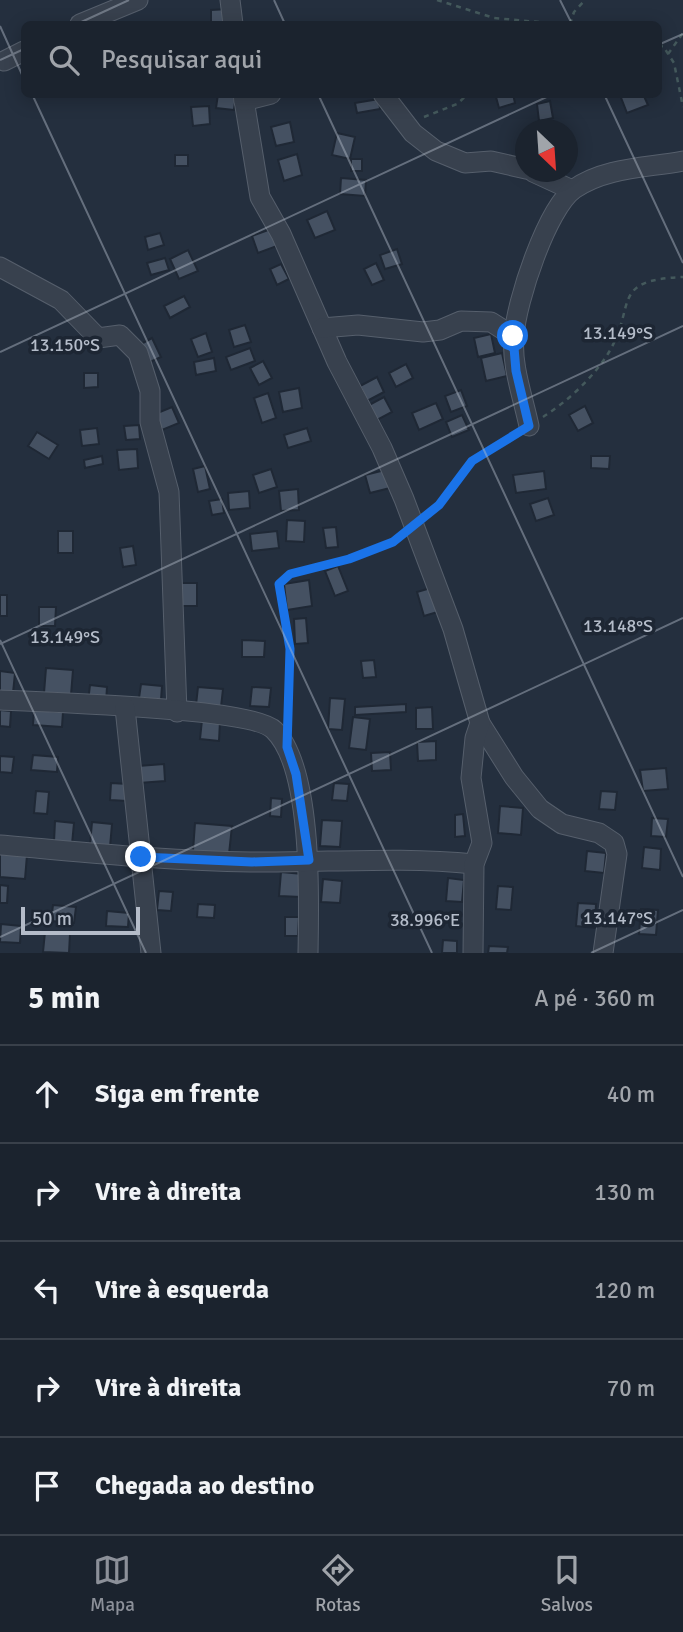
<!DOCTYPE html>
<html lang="pt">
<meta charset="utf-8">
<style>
:root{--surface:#1b232e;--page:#242b36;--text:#f1f3f6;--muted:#a0a4aa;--line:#39404a;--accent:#8c9099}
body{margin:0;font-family:Signika,sans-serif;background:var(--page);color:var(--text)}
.compass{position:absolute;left:515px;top:119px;width:63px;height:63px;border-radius:50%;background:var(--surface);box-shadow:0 4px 18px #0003;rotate:155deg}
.scale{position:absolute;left:21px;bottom:18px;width:119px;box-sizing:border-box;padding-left:7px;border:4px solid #b4bcc9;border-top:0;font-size:19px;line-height:24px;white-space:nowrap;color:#b4bcc9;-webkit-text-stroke:5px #1d2633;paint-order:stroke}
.stop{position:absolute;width:21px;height:21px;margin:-16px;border:5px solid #1a73e8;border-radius:50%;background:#fff}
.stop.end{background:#1a73e8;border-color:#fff;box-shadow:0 2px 7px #0008}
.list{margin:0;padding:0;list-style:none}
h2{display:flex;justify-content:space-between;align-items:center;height:91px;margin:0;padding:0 28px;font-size:30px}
h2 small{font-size:23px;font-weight:400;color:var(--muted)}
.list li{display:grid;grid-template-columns:46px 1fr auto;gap:21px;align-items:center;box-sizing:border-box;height:98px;padding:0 28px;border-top:2px solid var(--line)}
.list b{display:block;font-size:26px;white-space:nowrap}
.list em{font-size:23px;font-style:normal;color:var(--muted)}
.icon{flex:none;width:38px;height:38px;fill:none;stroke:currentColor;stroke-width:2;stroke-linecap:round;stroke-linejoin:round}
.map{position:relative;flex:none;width:683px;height:953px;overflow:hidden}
.search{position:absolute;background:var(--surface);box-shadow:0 4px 18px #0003;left:21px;right:21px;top:21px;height:77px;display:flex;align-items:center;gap:18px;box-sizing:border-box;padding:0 24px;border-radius:10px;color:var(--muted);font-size:26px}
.sheet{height:581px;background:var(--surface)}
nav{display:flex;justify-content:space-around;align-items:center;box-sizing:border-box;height:98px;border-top:2px solid var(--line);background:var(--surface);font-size:19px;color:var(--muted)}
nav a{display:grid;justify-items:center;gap:4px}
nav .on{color:var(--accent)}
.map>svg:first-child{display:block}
.building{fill:#455162;stroke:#1f2835;stroke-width:2}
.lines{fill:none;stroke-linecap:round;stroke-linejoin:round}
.minor-casing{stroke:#565f6c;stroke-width:21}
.path{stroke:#44595c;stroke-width:2.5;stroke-dasharray:5 5;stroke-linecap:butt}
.minor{stroke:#38414e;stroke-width:19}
.route{stroke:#1a73e8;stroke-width:9}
.ticks{fill:none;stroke:#b4bcc9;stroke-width:2;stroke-opacity:0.45}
.ticks-label{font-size:18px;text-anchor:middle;fill:#b4bcc9;stroke:#1d2633;stroke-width:7;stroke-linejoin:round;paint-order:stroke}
</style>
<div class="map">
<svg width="683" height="953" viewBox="0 0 683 953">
<rect width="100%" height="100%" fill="#242f3e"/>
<g class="building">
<path d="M229,9V24H211V10Z"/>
<path d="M218,94L236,95L234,110L216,108Z"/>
<path d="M513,94L515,103L499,108L496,97Z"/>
<path d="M643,94L648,105L627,113L620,95Z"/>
<path d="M379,99L380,109L357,113L355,103Z"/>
<path d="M550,101L553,118L539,121L537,104Z"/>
<path d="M209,106L210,124L193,126L191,107Z"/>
<path d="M290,122L294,142L276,146L271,127Z"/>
<path d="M337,133L355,137L350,159L332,155Z"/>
<path d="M297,154L302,175L284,181L278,160Z"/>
<rect x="175" y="155" width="13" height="11"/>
<rect x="351" y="159" width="11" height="12"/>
<path d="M341,178L366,180L365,196L340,194Z"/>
<path d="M327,211L335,230L315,238L307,220Z"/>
<path d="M271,229L277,246L258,253L252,236Z"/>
<path d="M160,233L164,245L148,250L145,237Z"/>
<path d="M397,249L402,264L385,269L380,255Z"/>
<path d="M188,250L198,271L179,279L170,259Z"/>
<path d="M165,258L169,270L151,275L147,263Z"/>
<path d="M376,263L384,280L372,285L364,269Z"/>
<path d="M281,264L289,279L277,285L270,269Z"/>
<path d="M184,296L190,307L170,318L164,306Z"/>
<path d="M245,325L251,342L234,347L229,330Z"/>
<path d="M206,333L212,352L198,357L191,339Z"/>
<path d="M491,334L495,353L478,357L474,338Z"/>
<path d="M152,338L161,357L150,362L141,344Z"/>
<path d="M250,348L255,361L231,370L226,357Z"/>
<path d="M502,353L507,376L486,381L481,358Z"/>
<path d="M214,358L216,371L196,375L194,362Z"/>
<path d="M263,361L272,378L259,385L250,368Z"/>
<path d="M406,364L413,378L396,387L389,373Z"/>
<path d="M84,373H98V387L84,388Z"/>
<path d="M377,377L384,392L367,401L360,386Z"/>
<path d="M299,388L302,408L283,412L279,392Z"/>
<path d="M461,390L467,406L451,412L445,396Z"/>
<path d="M268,393L276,418L262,423L254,398Z"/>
<path d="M384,397L392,412L377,420L369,405Z"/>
<path d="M436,403L443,419L419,430L412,413Z"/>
<path d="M585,406L593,423L578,431L569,415Z"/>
<path d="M172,407L179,423L162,430L155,414Z"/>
<path d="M462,415L469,430L452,437L446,422Z"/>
<path d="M139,425L140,439L126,440L124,426Z"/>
<path d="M97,428L99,444L82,446L80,430Z"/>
<path d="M307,428L311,441L288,448L284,435Z"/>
<path d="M37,432L58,445L49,459L28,446Z"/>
<path d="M137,449L138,468L119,470L117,450Z"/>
<path d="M102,456L103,464L85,468L84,460Z"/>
<path d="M591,456H610L609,469L591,468Z"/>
<path d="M205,466L210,489L198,492L193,469Z"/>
<path d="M271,469L277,487L259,493L253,475Z"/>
<path d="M385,470L390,488L370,493L365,475Z"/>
<path d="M544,471L546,489L516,493L513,475Z"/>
<path d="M298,489L299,510L281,511L279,491Z"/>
<path d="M249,491L250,508L229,510L228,493Z"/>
<path d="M548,498L554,515L536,521L530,504Z"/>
<path d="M222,499L224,513L212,515L209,501Z"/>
<path d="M287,520L305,521L304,542L286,541Z"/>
<path d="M336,527L338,547L326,548L323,528Z"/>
<rect x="58" y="531" width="15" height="22"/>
<path d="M277,531L279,548L252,551L250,534Z"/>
<path d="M133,546L136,565L123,567L120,548Z"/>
<path d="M338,566L348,591L335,596L325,571Z"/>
<path d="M309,580L312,606L287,610L284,584Z"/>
<rect x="177" y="583" width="20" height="23"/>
<path d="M434,587L441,611L424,616L417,592Z"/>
<rect x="0" y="595" width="7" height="21"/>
<path d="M39,607H56L55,626H39Z"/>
<path d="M306,618L308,643L295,644L294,619Z"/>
<path d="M242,640L265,641L264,657H242Z"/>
<path d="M374,660L376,677L363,678L361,661Z"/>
<path d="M46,668L73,670L71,695L44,693Z"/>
<path d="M0,671L15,673L13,693L0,692Z"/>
<path d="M141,684L162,686L161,700L139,698Z"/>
<path d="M90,685L107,687L106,703L88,702Z"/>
<path d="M198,687L223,689L221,707L196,705Z"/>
<path d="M252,687L271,688L269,707L250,706Z"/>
<path d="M330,698L345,699L342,730L328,729Z"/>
<path d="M406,704V712L355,715V707Z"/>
<path d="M432,707L433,729H416V708Z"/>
<path d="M0,710L11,711L10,727L0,726Z"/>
<path d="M34,710L63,712L62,727L33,725Z"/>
<path d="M353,717L370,719L366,750L349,748Z"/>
<path d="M202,720L220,721L219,741L200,739Z"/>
<path d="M436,741V760L418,761L417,742Z"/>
<path d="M390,752L391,770L372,771L371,753Z"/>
<path d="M33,755L58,757L57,772L31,770Z"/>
<path d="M0,756L14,757L12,773L0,772Z"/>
<path d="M164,764L165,781L139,783L138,766Z"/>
<path d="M666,768L668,789L643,791L640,770Z"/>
<path d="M111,783L128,784L127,801L110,800Z"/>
<path d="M334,783L349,784L347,801L332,800Z"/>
<path d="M36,791L49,792L47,814L34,813Z"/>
<path d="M601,791L617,792L615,810L599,809Z"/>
<path d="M271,798L282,799L281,817L270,816Z"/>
<path d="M500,806L523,808L521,835L498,833Z"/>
<path d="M463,814L465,836L455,837V815Z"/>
<path d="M652,818L668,819L666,837L651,836Z"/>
<path d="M322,820L342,821L340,847L320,846Z"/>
<path d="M55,821L74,823L72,844L54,842Z"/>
<path d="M92,822L112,824L110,847L90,845Z"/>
<path d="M195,823L232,826L229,854L193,851Z"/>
<path d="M644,847L661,849L660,870L642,868Z"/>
<path d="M587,851L606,853L604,873L585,871Z"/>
<path d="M0,853L27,855L25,879L0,877Z"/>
<path d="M281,872L303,874L301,897L279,896Z"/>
<path d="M448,878L464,880L462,902L446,901Z"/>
<path d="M323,879L342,881L340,903L321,902Z"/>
<path d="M0,885L8,886L7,903H0Z"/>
<path d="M498,886L513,887L511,910L496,909Z"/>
<path d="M159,891L173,892L171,911L157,910Z"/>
<path d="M578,903L596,904L595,928L576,926Z"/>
<path d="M198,904L215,905L214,918L197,917Z"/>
<path d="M53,905L76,907L74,923L51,921Z"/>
<path d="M641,909L658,910L656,935L639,934Z"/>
<path d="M107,911L129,913L128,927L106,926Z"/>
<path d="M285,917H299L298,936H285Z"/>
<path d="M1,924L21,926L20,943L0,942Z"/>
<path d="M45,932L70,934L69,953L43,952Z"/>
<path d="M443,940L457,941V953H442Z"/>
<path d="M489,946L508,947L507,953H488Z"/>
</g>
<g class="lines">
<g class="minor-casing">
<g id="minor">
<path d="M230,0L233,24"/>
<path d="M80,24L138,0"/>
<path d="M4,61L24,51"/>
<path d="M243,94L260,197L281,234L337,362L382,448L404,499L453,629L480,723L514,777L540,809L562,824L599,833L614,843L617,854L603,953"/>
<path d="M383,94L413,133L436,151L465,163L491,161L526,169"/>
<path d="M244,101L271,94"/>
<path d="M533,172L572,190"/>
<path d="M0,267L61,300L98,338L120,335L138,353L150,391V422L169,492L177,712"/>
<path d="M322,328L358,325L423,332L440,330L461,321L491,322L513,336"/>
<path d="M529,426C523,397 511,365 514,336C516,302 547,208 574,189C606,167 647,168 683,161"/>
<path d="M0,700C42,702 253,708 274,730C313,768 309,900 308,953"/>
<path d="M125,708L151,953"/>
<path d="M0,845C83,852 167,861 250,862C325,863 399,856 474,864"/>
<path d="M473,953L474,864L482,843L471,778L475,738L480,723"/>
</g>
</g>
<g class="path">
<path d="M437,0L494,18L561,24"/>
<path d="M570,24L574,12L585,0"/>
<path d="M658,47L663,46L674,63L683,107"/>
<path d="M668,54L683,33"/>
<path d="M424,117L457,104L468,94"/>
<path d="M543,417C568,401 594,377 609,352C637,305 609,280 683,277"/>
<path d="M427,514L439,505L472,461L515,436"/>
<path d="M288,720L290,649L279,584C309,557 368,565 400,536"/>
</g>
<use href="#minor" class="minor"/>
</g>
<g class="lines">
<path class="route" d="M141,857L252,862L309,860L296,774L287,747L290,649L279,584L290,574L349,559L393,542L439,505L472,461L529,426L516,371L513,336"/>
</g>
<path class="ticks" d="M274,0L285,24M560,0L572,24M77,24L129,0M0,26L24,79M658,45L683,34M0,60L24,49M32,94L432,953M318,94L683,877M604,94L683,263M0,352L553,94M0,640L146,953M0,644L683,326M0,937L683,618M591,953L683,910"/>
<g class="ticks-label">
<text x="618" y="339">13.149°S</text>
<text x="65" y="351">13.150°S</text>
<text x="618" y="632">13.148°S</text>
<text x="65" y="643">13.149°S</text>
<text x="618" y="924">13.147°S</text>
<text x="425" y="926">38.996°E</text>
</g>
</svg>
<svg class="compass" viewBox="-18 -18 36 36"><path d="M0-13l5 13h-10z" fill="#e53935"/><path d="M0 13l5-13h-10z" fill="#a0a4aa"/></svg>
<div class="scale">50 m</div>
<div class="stop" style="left:513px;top:336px"></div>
<div class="stop end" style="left:141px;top:857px"></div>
<div class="search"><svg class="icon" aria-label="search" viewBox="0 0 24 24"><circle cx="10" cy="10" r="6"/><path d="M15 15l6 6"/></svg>Pesquisar aqui</div>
</div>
<section class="sheet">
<h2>5 min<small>A pé · 360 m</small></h2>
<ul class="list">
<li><svg class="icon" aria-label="ahead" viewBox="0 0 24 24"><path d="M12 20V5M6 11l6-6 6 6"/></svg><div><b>Siga em frente</b></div><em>40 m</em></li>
<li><svg class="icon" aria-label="right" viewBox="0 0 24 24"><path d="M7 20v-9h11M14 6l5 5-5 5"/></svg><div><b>Vire à direita</b></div><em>130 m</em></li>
<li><svg class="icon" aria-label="left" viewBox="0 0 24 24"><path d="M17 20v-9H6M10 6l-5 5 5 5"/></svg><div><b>Vire à esquerda</b></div><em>120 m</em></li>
<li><svg class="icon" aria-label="right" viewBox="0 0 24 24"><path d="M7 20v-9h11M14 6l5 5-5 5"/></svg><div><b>Vire à direita</b></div><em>70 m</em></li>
<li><svg class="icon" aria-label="arrive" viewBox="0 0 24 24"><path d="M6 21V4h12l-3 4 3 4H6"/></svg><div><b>Chegada ao destino</b></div></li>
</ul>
</section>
<nav>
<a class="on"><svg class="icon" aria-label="map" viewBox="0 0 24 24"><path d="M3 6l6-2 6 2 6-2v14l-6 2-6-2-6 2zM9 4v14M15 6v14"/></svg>Mapa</a>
<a><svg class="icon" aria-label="directions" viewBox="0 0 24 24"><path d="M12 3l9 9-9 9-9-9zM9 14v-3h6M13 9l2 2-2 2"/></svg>Rotas</a>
<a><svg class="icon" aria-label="saved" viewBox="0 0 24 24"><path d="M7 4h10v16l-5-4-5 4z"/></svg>Salvos</a>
</nav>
